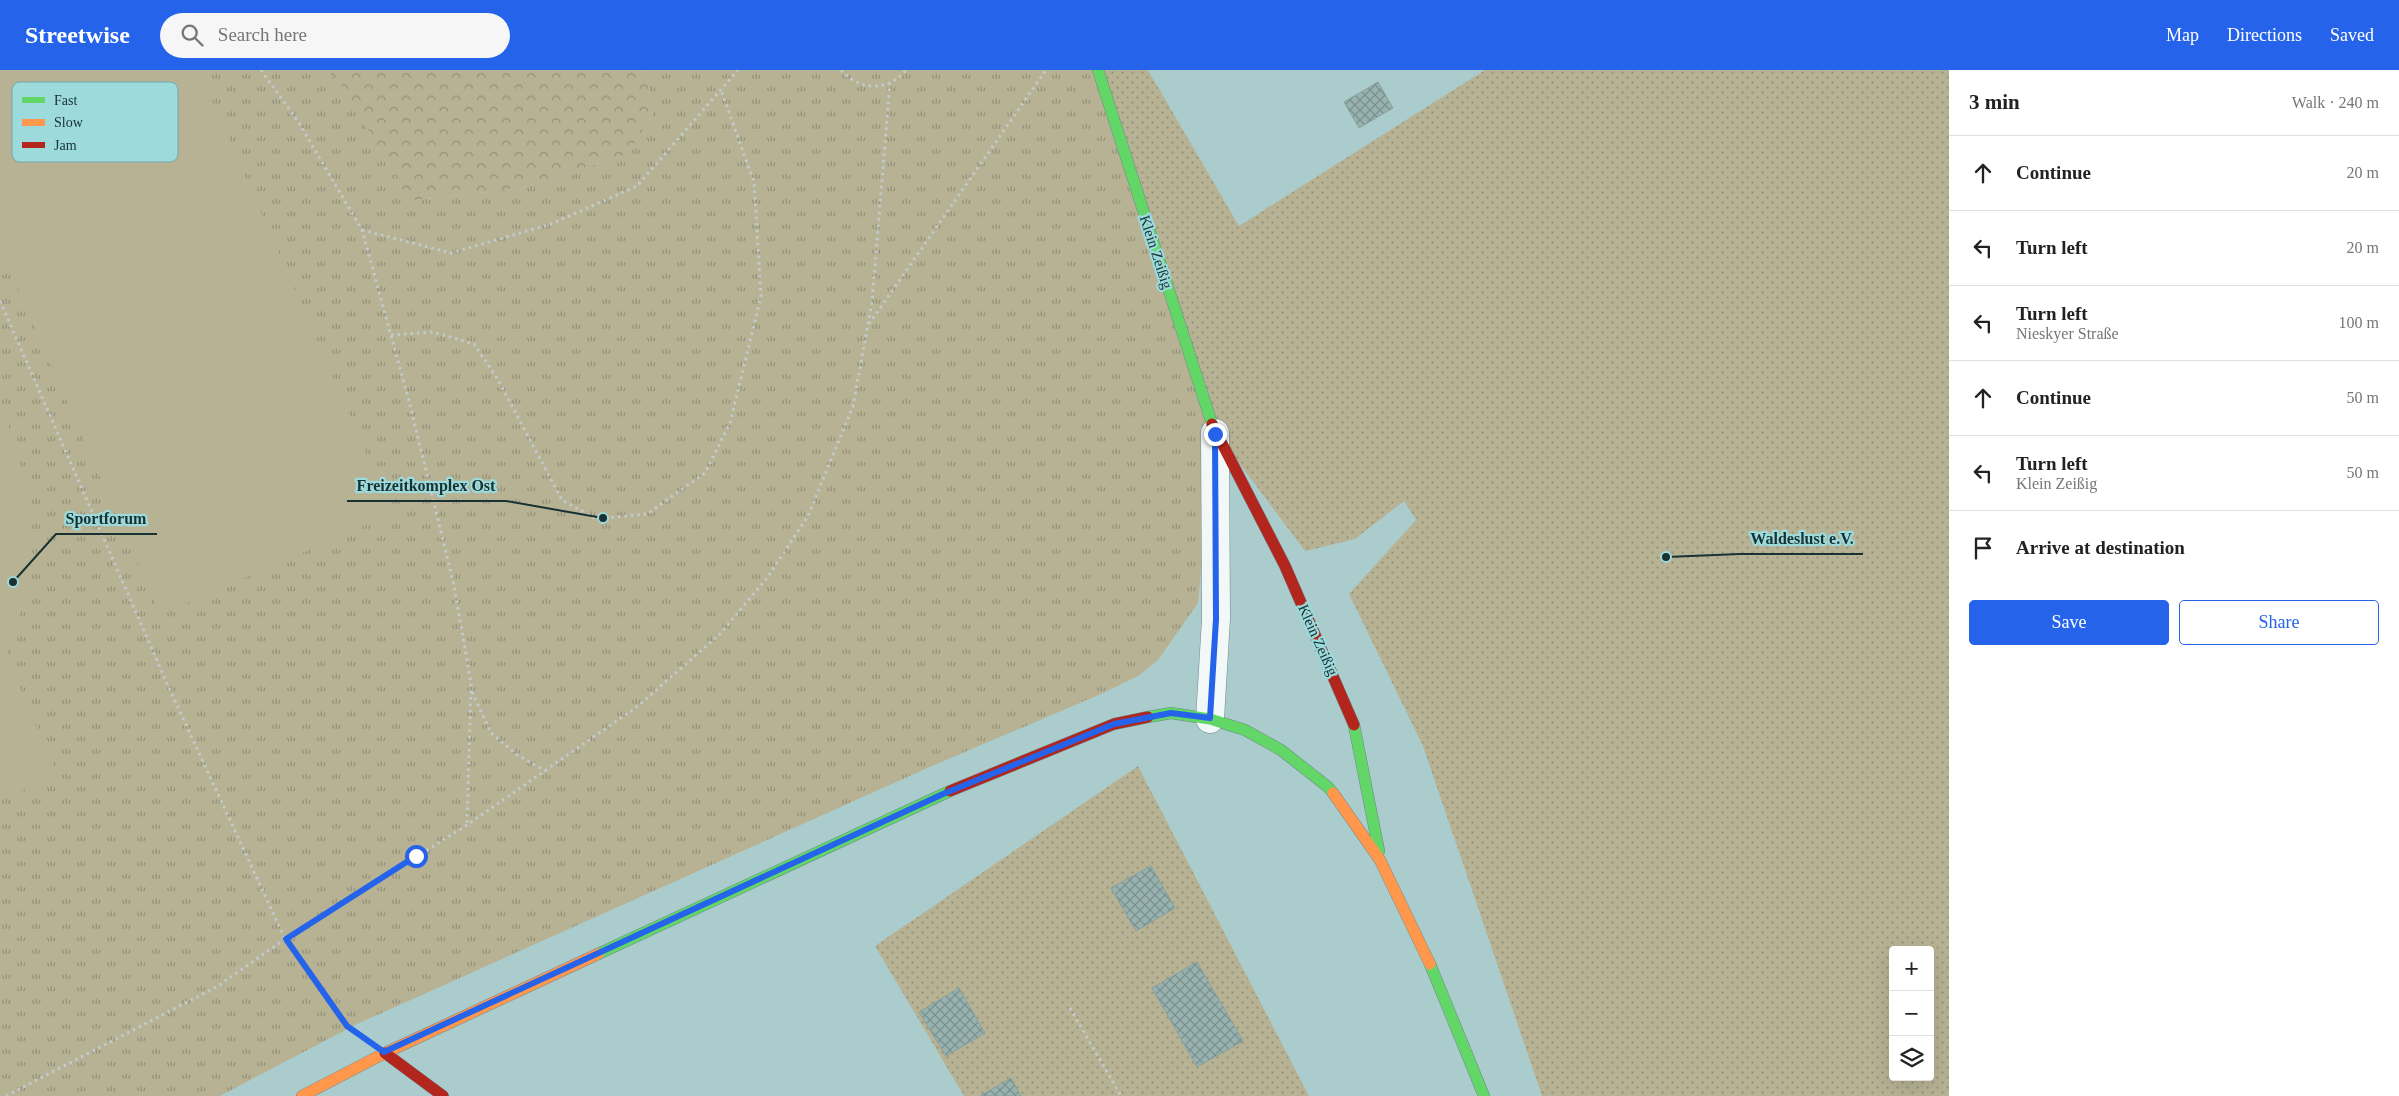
<!DOCTYPE html>
<meta charset="utf-8">
<style>
:root{--surface:#fff;--page:#f6f6f6;--text:#222;--muted:#767676;--line:#e0e0e0;--accent:#2563eb}
body{margin:0;font-family:"Times New Roman",serif;background:var(--page);color:var(--text)}
.controls{position:absolute;right:15px;bottom:15px;display:grid;overflow:hidden;border-radius:5px;box-shadow:0 5px 20px #0002}
.controls button{width:45px;height:45px;display:grid;place-items:center;padding:0;border:0;border-bottom:1px solid var(--line);background:var(--surface);color:var(--text);font:25px sans-serif}
.stop{position:absolute;width:15px;height:15px;margin:-11px;border:4px solid #2563eb;border-radius:50%;background:#fff}
.stop.end{background:#2563eb;border-color:#fff;box-shadow:0 1px 5px #0008}
.list{margin:0;padding:0;list-style:none}
h2{display:flex;justify-content:space-between;align-items:center;height:65px;margin:0;padding:0 20px;font-size:21px}
h2 small{font-size:16px;font-weight:400;color:var(--muted)}
.list li{display:grid;grid-template-columns:32px 1fr auto;gap:15px;align-items:center;box-sizing:border-box;height:75px;padding:0 20px;border-top:1px solid var(--line)}
.list b{display:block;font-size:19px;white-space:nowrap}
.list p{margin:0;font-size:16px;white-space:nowrap;color:var(--muted)}
.list em{font-size:16px;font-style:normal;color:var(--muted)}
.actions{display:flex;gap:10px;padding:15px 20px}
.actions a{flex:1;padding:11px 0;border:1px solid var(--accent);border-radius:5px;text-align:center;font-size:18px;color:var(--accent)}
.actions .main{background:var(--accent);color:#fff}
.icon{flex:none;width:28px;height:28px;fill:none;stroke:currentColor;stroke-width:2;stroke-linecap:round;stroke-linejoin:round}
.map{position:relative;flex:none;width:1949px;height:1026px;overflow:hidden}
header{display:flex;align-items:center;gap:30px;box-sizing:border-box;height:70px;padding:0 25px;background:var(--accent);color:#fff}
header strong{font-size:24px}
nav{display:flex;gap:28px;margin-inline-start:auto;font-size:18px}
.search{width:350px;height:45px;background:var(--page);display:flex;align-items:center;gap:12px;box-sizing:border-box;padding:0 18px;border-radius:28px;color:var(--muted);font-size:19px}
main{display:flex}
aside{flex:1;background:var(--surface)}
.map>svg:first-child{display:block}
.grass{fill:url(#grass-dots);fill-rule:evenodd}
.forest{fill:url(#forest-crowns)}
.park{fill:url(#park-tufts)}
.pitch{fill:#b7b294}
.building{fill:url(#building-cross-hatch);stroke:#89a2a0}
.lines{fill:none;stroke-linecap:round;stroke-linejoin:round}
.street-casing{stroke:#6e8889;stroke-width:29}
.fast-casing{stroke:#6e8889;stroke-width:12}
.slow-casing{stroke:#6e8889;stroke-width:12}
.jam-casing{stroke:#6e8889;stroke-width:12}
.path{stroke:#c1cbcb;stroke-width:3;stroke-dasharray:2.5 4;stroke-linecap:butt}
.street{stroke:#f2f7f8;stroke-width:28}
.fast{stroke:#63d668;stroke-width:11}
.slow{stroke:#ff974d;stroke-width:11}
.jam{stroke:#b3261e;stroke-width:11}
.route{stroke:#2563eb;stroke-width:6}
.labels{text-anchor:middle;dominant-baseline:central;stroke-width:4.5;stroke-linejoin:round;paint-order:stroke}
.street-label{font-size:15px;fill:#183132;stroke:#9ddadb}
.key{fill:#9ddadb;stroke:#75a7a8;stroke-width:1}
.key-label{font-size:14px;fill:#183132}
.leader{fill:none;stroke:#183132;stroke-width:2}
.callout-dot{fill:#183132;stroke:#9ddadb;stroke-width:2}
.callout-label{font-size:16px;text-anchor:middle;font-weight:bold;fill:#183132;stroke:#9ddadb;stroke-width:4.5;stroke-linejoin:round;paint-order:stroke}
</style>
<header>
<strong>Streetwise</strong>
<div class="search"><svg class="icon" aria-label="search" viewBox="0 0 24 24"><circle cx="10" cy="10" r="6"/><path d="M15 15l6 6"/></svg>Search here</div>
<nav><a>Map</a><a>Directions</a><a>Saved</a></nav>
</header>
<main>
<div class="map">
<svg width="1949" height="1026" viewBox="0 0 1949 1026">
<defs>
<pattern id="grass-dots" width="8" height="8" patternUnits="userSpaceOnUse" patternTransform="scale(1.25)"><rect width="8" height="8" fill="#b7b294"/><path d="M2 2h.1M6 6h.1" fill="none" stroke="#949179" stroke-width="1.8" stroke-linecap="round"/></pattern>
<pattern id="forest-crowns" width="20" height="18" patternUnits="userSpaceOnUse" patternTransform="scale(1.25)"><rect width="20" height="18" fill="#b7b294"/><path d="M2 6a3 3 0 1 1 6 0M12 15a3 3 0 1 1 6 0" fill="none" stroke="#949179"/></pattern>
<pattern id="park-tufts" width="24" height="20" patternUnits="userSpaceOnUse" patternTransform="scale(1.25)"><rect width="24" height="20" fill="#b7b294"/><path d="M3 7l-1-3M5 7V3M7 7l1-3M15 17l-1-3M17 17v-4M19 17l1-3" fill="none" stroke="#949179"/></pattern>
<pattern id="building-cross-hatch" width="8" height="8" patternUnits="userSpaceOnUse" patternTransform="scale(1.25)"><rect width="8" height="8" fill="#98b2af"/><path d="M0 0l8 8M0 8l8-8" fill="none" stroke="#7b918f"/></pattern>
</defs>
<rect width="100%" height="100%" fill="#abcccd"/>
<g class="grass">
<path d="M1099,0H1148L1239,156L1485,0H1949V1026H1542L1423,676L1349,524L1416,450L1404,431L1355,469L1305,481L1216,362ZM1893,880H1930V1007H1893Z"/>
<path d="M1138,696L1309,1026H964L875,876Z"/>
</g>
<path class="forest" d="M327,0H645L654,43L628,84L522,118L409,131L346,22Z"/>
<path class="park" d="M0,0H327L346,22L409,131L522,118L628,84L654,43L645,0H1098L1214,363L1198,533L1158,590L1138,606L1101,624L932,696L355,955L220,1026H0Z"/>
<g class="pitch">
<path d="M12,0H199L392,444L160,545L0,178V5Z"/>
<path d="M0,334C28,400 38,471 21,541C17,556 11,570 6,585L57,704L0,731Z"/>
</g>
<g class="building">
<path d="M1378,12L1393,38L1359,58L1344,32Z"/>
<path d="M1151,796L1175,838L1136,861L1111,818Z"/>
<path d="M1197,892L1243,971L1197,997L1152,918Z"/>
<path d="M959,918L985,963L946,986L919,942Z"/>
<path d="M1011,1008L1021,1026H980Z"/>
</g>
<g class="lines">
<g class="street-casing">
<path id="street" d="M1210,649L1216,549L1215,363"/>
</g>
<g class="fast-casing">
<g id="fast">
<path d="M1098,0L1212,354"/>
<path d="M1148,647L1171,643L1210,649L1245,660L1281,680L1328,717L1333,723"/>
<path d="M1354,655L1379,781"/>
<path d="M598,884L950,721"/>
<path d="M1430,894L1484,1026"/>
</g>
</g>
<g class="slow-casing">
<g id="slow">
<path d="M1333,723L1380,790L1430,894"/>
<path d="M302,1026L385,983L598,884"/>
</g>
</g>
<g class="jam-casing">
<g id="jam">
<path d="M1212,354L1285,496L1354,655"/>
<path d="M950,721L1114,654L1148,647"/>
<path d="M385,983L443,1026"/>
</g>
</g>
<g class="path">
<path d="M261,0L299,53L362,160L409,331L453,511L471,613L467,754"/>
<path d="M841,0C859,21 888,22 906,0"/>
<path d="M362,160L451,183L551,154L637,116L738,0"/>
<path d="M0,231L169,618L285,869L351,959"/>
<path d="M869,254L1046,0"/>
<path d="M391,265L433,262L474,274L497,308L562,430L596,449L647,444L705,403L730,353L761,226L754,112L721,20"/>
<path d="M472,622L491,663L516,684L545,701"/>
<path d="M1070,938L1121,1026"/>
<path d="M6,1026L218,916L285,869L467,755L638,636L720,564L767,508L808,446L853,336L872,232L890,13"/>
</g>
<use href="#street" class="street"/>
<use href="#fast" class="fast"/>
<use href="#slow" class="slow"/>
<use href="#jam" class="jam"/>
</g>
<g class="lines">
<path class="route" d="M416,786L286,869L347,956L384,982L943,724L1114,654L1171,643L1210,648L1216,549L1215,364"/>
</g>
<g class="labels">
<g class="street-label">
<text transform="translate(1156 182) rotate(72)">Klein Zeißig</text>
<text transform="translate(1318 570) rotate(66)">Klein Zeißig</text>
</g>
</g>
<rect x="12" y="12" width="166" height="80" rx="8" class="key"/>
<rect x="22" y="27" width="23" height="6" fill="#63d668"/>
<rect x="22" y="49" width="23" height="7" fill="#ff974d"/>
<rect x="22" y="72" width="23" height="6" fill="#b3261e"/>
<g class="key-label">
<text x="54" y="35">Fast</text>
<text x="54" y="57">Slow</text>
<text x="54" y="80">Jam</text>
</g>
<path class="leader" d="M603 448L506 431H347M13 512L56 464H157M1666 487L1740 484H1863"/>
<g class="callout-dot">
<circle cx="603" cy="448" r="5"/>
<circle cx="13" cy="512" r="5"/>
<circle cx="1666" cy="487" r="5"/>
</g>
<g class="callout-label">
<text x="426" y="421">Freizeitkomplex Ost</text>
<text x="106" y="454">Sportforum</text>
<text x="1802" y="474">Waldeslust e.V.</text>
</g>
</svg>
<div class="controls">
<button>+</button>
<button>−</button>
<button><svg class="icon" aria-label="layers" viewBox="0 0 24 24"><path d="M12 4l9 5-9 5-9-5zM3 14l9 5 9-5"/></svg></button>
</div>
<div class="stop" style="left:416px;top:786px"></div>
<div class="stop end" style="left:1215px;top:364px"></div>
</div>
<aside>
<h2>3 min<small>Walk · 240 m</small></h2>
<ul class="list">
<li><svg class="icon" aria-label="ahead" viewBox="0 0 24 24"><path d="M12 20V5M6 11l6-6 6 6"/></svg><div><b>Continue</b></div><em>20 m</em></li>
<li><svg class="icon" aria-label="left" viewBox="0 0 24 24"><path d="M17 20v-9H6M10 6l-5 5 5 5"/></svg><div><b>Turn left</b></div><em>20 m</em></li>
<li><svg class="icon" aria-label="left" viewBox="0 0 24 24"><path d="M17 20v-9H6M10 6l-5 5 5 5"/></svg><div><b>Turn left</b><p>Nieskyer Straße</p></div><em>100 m</em></li>
<li><svg class="icon" aria-label="ahead" viewBox="0 0 24 24"><path d="M12 20V5M6 11l6-6 6 6"/></svg><div><b>Continue</b></div><em>50 m</em></li>
<li><svg class="icon" aria-label="left" viewBox="0 0 24 24"><path d="M17 20v-9H6M10 6l-5 5 5 5"/></svg><div><b>Turn left</b><p>Klein Zeißig</p></div><em>50 m</em></li>
<li><svg class="icon" aria-label="arrive" viewBox="0 0 24 24"><path d="M6 21V4h12l-3 4 3 4H6"/></svg><div><b>Arrive at destination</b></div></li>
</ul>
<div class="actions"><a class="main">Save</a><a>Share</a></div>
</aside>
</main>
